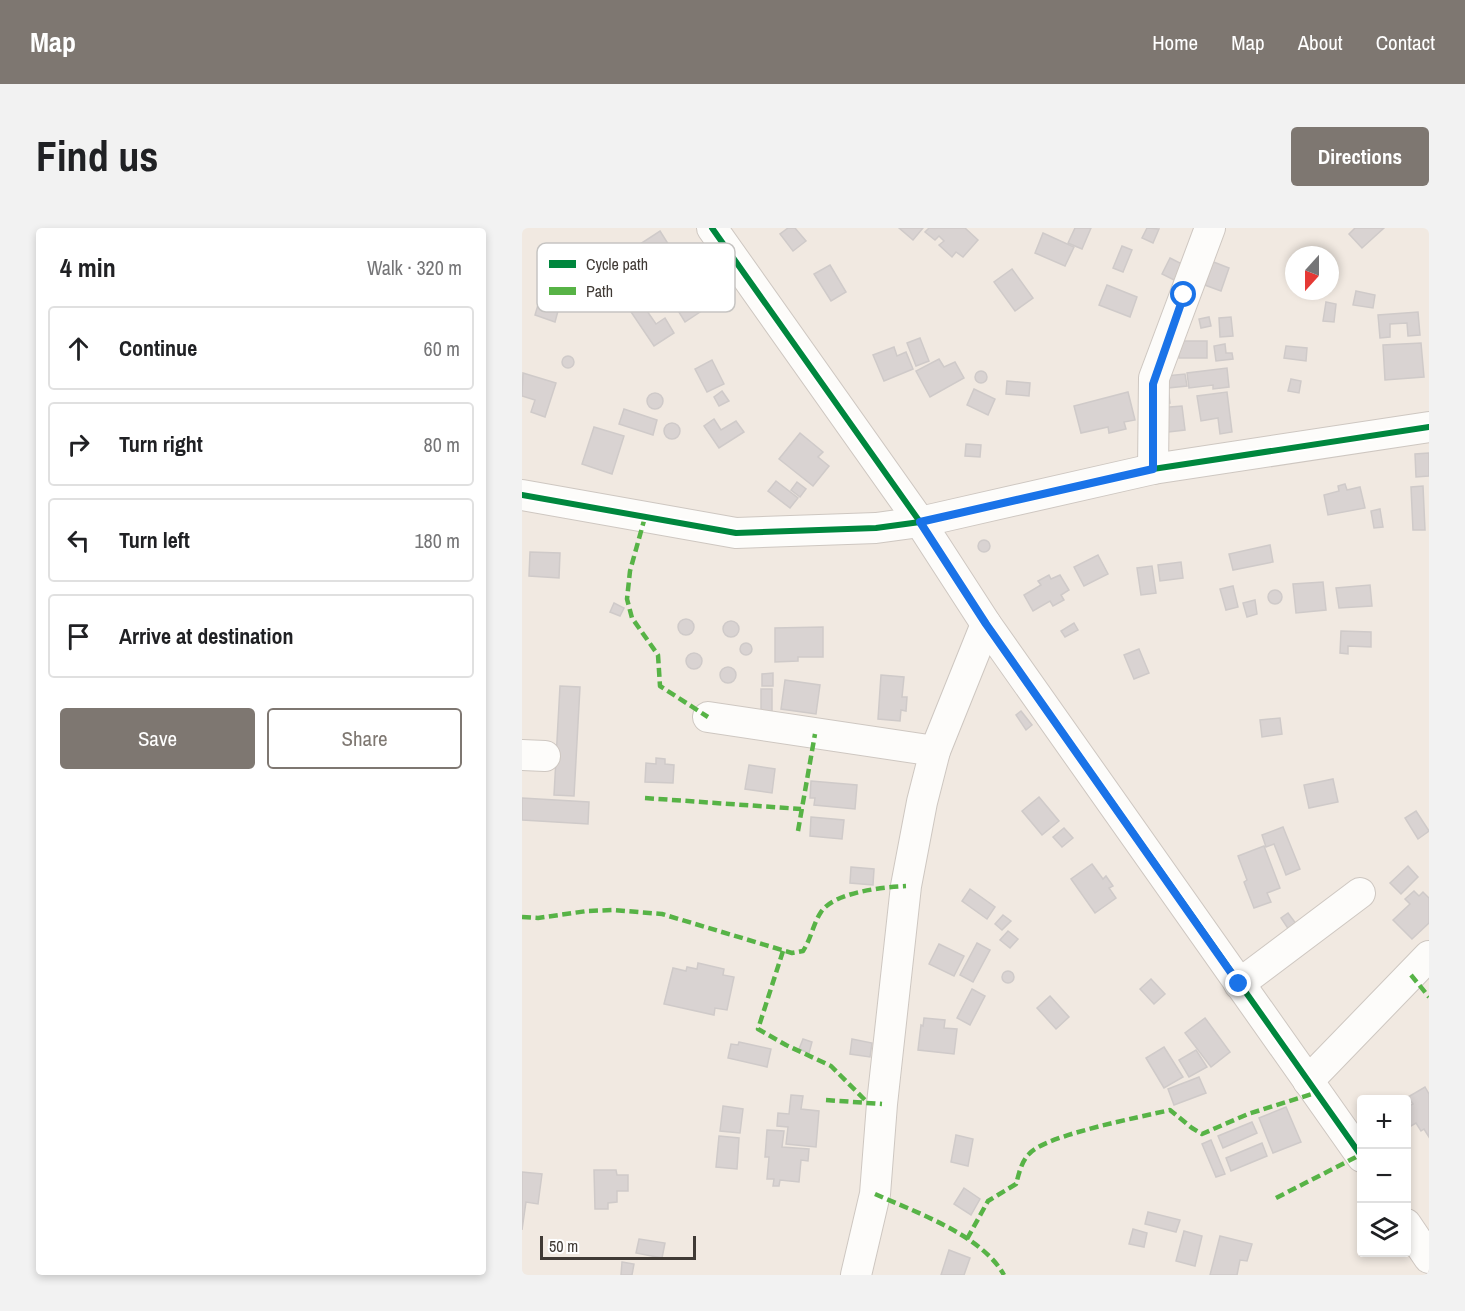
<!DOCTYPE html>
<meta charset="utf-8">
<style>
:root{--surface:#fff;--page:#f2f2f2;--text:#202124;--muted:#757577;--line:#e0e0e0;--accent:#7e7771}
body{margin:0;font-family:"Archivo Narrow",sans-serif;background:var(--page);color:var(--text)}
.controls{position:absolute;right:18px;bottom:18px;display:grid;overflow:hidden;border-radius:6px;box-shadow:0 3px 9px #0003}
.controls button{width:54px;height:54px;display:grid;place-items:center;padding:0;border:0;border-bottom:2px solid var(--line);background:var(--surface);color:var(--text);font:30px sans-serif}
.compass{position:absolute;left:763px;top:18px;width:54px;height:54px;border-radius:50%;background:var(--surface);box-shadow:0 3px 9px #0003;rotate:201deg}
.scale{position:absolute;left:18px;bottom:15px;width:156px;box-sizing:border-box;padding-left:6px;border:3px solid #403a35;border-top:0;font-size:16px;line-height:21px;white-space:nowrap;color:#403a35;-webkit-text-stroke:4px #fff;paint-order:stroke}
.stop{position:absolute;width:18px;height:18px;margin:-14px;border:4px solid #1a73e8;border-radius:50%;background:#fff}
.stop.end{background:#1a73e8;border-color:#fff;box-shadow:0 2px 6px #0008}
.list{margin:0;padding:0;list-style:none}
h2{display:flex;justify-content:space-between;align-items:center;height:78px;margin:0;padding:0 24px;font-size:26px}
h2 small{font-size:20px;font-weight:400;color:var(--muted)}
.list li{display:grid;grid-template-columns:39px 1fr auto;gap:18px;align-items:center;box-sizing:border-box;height:84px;margin:0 12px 12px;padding:0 12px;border:2px solid var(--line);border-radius:6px}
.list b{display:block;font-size:22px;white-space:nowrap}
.list em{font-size:20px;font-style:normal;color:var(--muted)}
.actions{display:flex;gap:12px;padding:18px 24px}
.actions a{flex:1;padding:14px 0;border:2px solid var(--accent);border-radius:6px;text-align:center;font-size:21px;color:var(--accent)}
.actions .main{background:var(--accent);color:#fff}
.icon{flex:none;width:33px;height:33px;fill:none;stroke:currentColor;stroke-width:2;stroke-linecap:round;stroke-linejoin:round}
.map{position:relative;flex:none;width:907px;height:1047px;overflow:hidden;border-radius:6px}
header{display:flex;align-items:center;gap:36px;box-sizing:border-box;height:84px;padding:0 30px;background:var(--accent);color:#fff}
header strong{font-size:28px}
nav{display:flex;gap:33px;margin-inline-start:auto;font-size:21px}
.intro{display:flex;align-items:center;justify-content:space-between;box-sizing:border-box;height:144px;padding:0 36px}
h1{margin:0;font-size:42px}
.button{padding:15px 27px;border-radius:6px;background:var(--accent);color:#fff;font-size:21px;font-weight:700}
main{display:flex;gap:36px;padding:0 36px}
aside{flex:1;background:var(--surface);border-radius:6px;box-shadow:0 3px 9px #0003}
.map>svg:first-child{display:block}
.building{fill:#d9d3d2;stroke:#cfcac9;stroke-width:1.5}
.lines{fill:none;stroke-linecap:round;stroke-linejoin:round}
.minor-casing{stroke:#cec7c1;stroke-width:32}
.minor{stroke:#fdfcfa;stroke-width:30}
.quiet{stroke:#57b346;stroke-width:4.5;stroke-dasharray:9 4.5;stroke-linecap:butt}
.cycleway-casing{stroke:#fff;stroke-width:10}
.cycleway{stroke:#00873e;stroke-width:6}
.route{stroke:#1a73e8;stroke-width:8}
.key{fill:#fff;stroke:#c6c4c2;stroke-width:1.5}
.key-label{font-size:16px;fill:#403a35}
</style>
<header>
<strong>Map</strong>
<nav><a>Home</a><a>Map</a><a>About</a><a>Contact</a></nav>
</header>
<div class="intro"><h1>Find us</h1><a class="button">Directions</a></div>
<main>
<aside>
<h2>4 min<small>Walk · 320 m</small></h2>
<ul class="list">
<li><svg class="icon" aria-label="ahead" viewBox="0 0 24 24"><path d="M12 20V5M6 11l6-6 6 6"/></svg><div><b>Continue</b></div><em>60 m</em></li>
<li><svg class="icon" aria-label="right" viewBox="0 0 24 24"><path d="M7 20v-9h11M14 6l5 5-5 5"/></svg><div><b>Turn right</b></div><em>80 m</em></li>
<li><svg class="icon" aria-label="left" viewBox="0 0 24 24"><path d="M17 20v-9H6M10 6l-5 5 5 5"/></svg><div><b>Turn left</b></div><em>180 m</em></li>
<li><svg class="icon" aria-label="arrive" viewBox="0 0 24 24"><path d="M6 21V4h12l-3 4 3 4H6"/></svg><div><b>Arrive at destination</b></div></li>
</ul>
<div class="actions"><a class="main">Save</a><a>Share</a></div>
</aside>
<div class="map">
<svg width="907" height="1047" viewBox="0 0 907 1047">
<rect width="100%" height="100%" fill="#f1e9e1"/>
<g class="building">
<path d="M266,0H273L284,13L271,23L258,6Z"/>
<path d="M377,0H401L391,12Z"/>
<path d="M407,0H443L456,12L441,29L434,24L430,29L417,17L422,13L417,8L413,12L403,4Z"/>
<path d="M553,0H569L560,21L546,15Z"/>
<path d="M625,0L637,1L631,15L620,10Z"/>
<path d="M833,0H862L840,20L827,6Z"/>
<path d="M138,3L150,22L146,25L154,36L133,50L112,20Z"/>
<path d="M521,5L552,19L543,38L513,25Z"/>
<path d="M600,18L610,22L601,44L591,40Z"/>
<path d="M648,30L664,38L656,54L640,46Z"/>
<path d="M689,33L707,40L699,63L680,56Z"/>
<path d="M308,37L324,64L309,73L292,46Z"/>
<path d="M490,41L511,70L493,83L472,54Z"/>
<path d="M158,42L169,57L172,55L187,78L163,94L139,55Z"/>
<path d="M585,57L615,69L608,89L577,77Z"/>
<path d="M834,63L853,67L851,80L831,77Z"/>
<path d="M125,64L134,78L125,83L134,96L143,90L152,105L132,118L105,78Z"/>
<path d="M804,74L814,76L812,94L801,93Z"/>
<path d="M16,77L36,83L33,94L13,87Z"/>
<path d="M896,84L898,107L886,108L885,95L868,96V109L858,110L856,87Z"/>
<path d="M687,89L689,98L679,100L677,91Z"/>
<path d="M709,89L711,108L698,109L697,90Z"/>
<path d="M398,110L407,133L394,138L385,115Z"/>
<path d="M656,113H685V130H657Z"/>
<path d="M899,115L902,149L863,152L861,117Z"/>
<path d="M703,116L704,125H710L711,131L694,133L692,118Z"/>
<path d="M764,118L785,120L784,133L762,130Z"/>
<path d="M372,119L375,128L384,124L391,141L362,153L351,127Z"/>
<circle cx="46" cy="134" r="6"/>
<path d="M417,131L422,139L433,134L442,150L408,169L394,143Z"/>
<path d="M190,132L202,156L185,164L173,141Z"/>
<path d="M705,140L707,159L691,161V157L667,160L665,145Z"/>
<circle cx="459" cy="149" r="6"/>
<path d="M1,145L34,155L23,189L9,184L13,172L0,168Z"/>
<path d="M663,146L665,158L646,160L648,175L637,176L634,149Z"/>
<path d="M769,151L779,153L777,165L766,163Z"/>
<path d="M485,153L508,155L507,168L484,166Z"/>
<path d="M452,161L473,171L466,187L445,177Z"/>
<path d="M200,163L207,173L197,178L192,169Z"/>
<path d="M606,164L613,192L602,194L604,201L587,205L586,199L559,205L552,178Z"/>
<path d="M705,164L710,204L698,206L696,190L679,193L675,168Z"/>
<circle cx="133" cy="173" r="8"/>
<path d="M660,178L663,202L638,205L635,180Z"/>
<path d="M102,181L135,192L131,207L97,196Z"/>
<path d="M192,191L199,202L214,193L222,204L197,220L182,198Z"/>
<circle cx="150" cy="203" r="8"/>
<path d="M72,199L102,208L90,246L60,236Z"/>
<path d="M278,205L301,224L296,229L307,238L291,258L257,231Z"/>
<path d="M444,216L459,217L458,229L443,228Z"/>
<path d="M907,225V248L894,249L893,226Z"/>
<path d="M254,253L276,270L268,280L246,263Z"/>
<path d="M275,254L284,261L278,269L269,262Z"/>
<path d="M823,256L825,262L838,259L843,280L806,287L802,267L817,263L816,258Z"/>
<path d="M901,258L903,302H891L889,259Z"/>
<path d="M858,281L861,299L852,300L849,283Z"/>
<circle cx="462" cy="318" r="6"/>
<path d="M748,317L751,334L711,342L707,326Z"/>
<path d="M8,324L38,325L37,350L7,348Z"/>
<path d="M576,327L586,346L562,358L552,339Z"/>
<path d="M659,334L661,350L638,353L636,337Z"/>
<path d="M630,338L634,365L619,367L615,340Z"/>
<path d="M527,347L529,351L538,347L547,362L539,367L542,372L531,378L528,373L511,383L502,367L519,357L516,353Z"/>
<path d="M801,354L804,382L774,385L771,356Z"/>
<path d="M848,357L850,378L817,380L814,360Z"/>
<path d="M711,358L716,379L704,382L698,361Z"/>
<circle cx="753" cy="369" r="7"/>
<path d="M733,372L735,386L725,389L721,375Z"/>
<path d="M92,375L102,380L98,388L88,384Z"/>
<circle cx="164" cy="399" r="8"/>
<circle cx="209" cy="401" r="8"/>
<path d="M552,395L556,402L543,409L539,403Z"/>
<path d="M301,399V429H276V433L253,434V400Z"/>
<path d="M819,403L849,404V419L826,418V426L818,425Z"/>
<circle cx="224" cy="421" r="6"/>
<path d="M617,421L627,445L612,451L602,427Z"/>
<circle cx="172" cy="433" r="8"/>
<circle cx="206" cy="447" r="8"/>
<path d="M251,445V458H240V446Z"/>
<path d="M359,447L382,449L380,469H385L384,483L379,482L378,493L356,491Z"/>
<path d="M263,452L298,457L294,486L259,481Z"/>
<path d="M38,458L58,459L52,568L32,567Z"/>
<path d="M239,461H250V483L239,484Z"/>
<path d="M499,483L510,497L504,502L494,487Z"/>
<path d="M758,490L760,506L740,509L738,492Z"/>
<path d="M134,530L143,531V536L152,537L151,555L123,554L124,535L134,536Z"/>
<path d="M227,537L253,541L250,565L223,561Z"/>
<path d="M811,551L816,574L787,580L782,557Z"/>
<path d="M289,553L335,557L333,581L292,577L293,570H288Z"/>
<path d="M517,569L537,593L520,607L500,583Z"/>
<path d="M0,570L67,574L66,596L0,592Z"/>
<path d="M894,583L907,603L896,611L883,590Z"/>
<path d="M289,589L322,592L320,611L288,608Z"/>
<path d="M761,599L778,641L764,647L752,616L744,619L740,607Z"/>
<path d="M542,600L551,610L540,619L531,609Z"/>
<path d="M742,618L758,660L745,665L749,674L732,680L722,654L725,652L716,628Z"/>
<path d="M570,636L581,651L584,648L591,658L587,660L594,670L573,685L549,651Z"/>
<path d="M886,638L896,649L879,666L868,655Z"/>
<path d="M329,639L352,641L351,657L328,655Z"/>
<path d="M448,661L473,679L465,691L440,673Z"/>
<path d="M892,663L897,668L901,664L907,670V695L890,711L871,692L888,676L883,671Z"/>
<path d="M766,685L775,697L767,702L759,690Z"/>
<path d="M481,687L489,693L480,702L473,696Z"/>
<path d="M486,703L496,711L488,720L478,712Z"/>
<path d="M455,715L468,722L451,754L438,747Z"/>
<path d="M417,716L442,728L432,748L407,736Z"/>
<path d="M176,735L202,741L201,747L212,749L205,782L193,780L192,787L142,776L151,740L164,743L165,739L175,741Z"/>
<circle cx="486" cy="749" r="6"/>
<path d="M629,751L643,766L632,776L618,761Z"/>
<path d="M450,761L463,768L448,797L435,790Z"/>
<path d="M528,768L547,789L534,801L515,780Z"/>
<path d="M402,790L423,792L422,800L435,801L432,826L396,822L399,797L401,798Z"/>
<path d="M683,790L708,824L689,839L663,805Z"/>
<path d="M281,811L290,814L287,825L277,821Z"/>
<path d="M330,811L350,815L348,829L328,826Z"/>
<path d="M217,814L249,821L245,839L206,830L209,816L216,817Z"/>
<path d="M642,819L661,849L642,860L624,830Z"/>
<path d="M674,822L685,839L667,849L657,832Z"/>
<path d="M677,849L684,865L652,877L646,861Z"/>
<path d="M903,859L907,866V909L902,901L899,903L894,895L889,898L884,891V879L891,876L886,869Z"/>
<path d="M269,867L281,868L279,881L297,883L294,919L264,916L266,899L255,898L256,885L267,886Z"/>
<path d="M201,878L221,881L218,905L198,903Z"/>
<path d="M764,879L779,914L751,925L737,890Z"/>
<path d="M730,894L735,905L701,920L696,908Z"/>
<path d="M245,902L262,903L260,919L287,921L286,933L279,932L277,954L258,952L257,958H251L252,951H245L247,929H243Z"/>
<path d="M434,907L451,911L446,938L429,934Z"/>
<path d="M197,908L217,910L215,941L194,939Z"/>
<path d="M689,912L703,946L694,949L680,916Z"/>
<path d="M740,915L745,928L709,943L704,930Z"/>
<path d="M72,942H94L95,947H106V963H95V974L86,975V981H73Z"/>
<path d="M0,944L20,946L16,976L4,974L0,1002Z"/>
<path d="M442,960L458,971L449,987L432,976Z"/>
<path d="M626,984L658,992L654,1004L623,996Z"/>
<path d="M611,1001L625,1005L622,1019L607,1016Z"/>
<path d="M662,1003L680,1008L673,1038L654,1033Z"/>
<path d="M698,1008L730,1016L725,1033L718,1032L715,1047H688Z"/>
<path d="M117,1011L143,1015L140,1030L114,1025Z"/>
<path d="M427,1022L448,1030L442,1047H419Z"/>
<path d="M100,1034L112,1036L110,1047H99Z"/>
</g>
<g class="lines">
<g class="minor-casing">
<g id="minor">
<path d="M190,0L398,294L464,396L840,929"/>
<path d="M631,241L632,150L688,0"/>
<path d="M0,267L214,305L354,300L398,294L631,241L907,199"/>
<path d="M186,489L413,523"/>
<path d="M0,527L23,528"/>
<path d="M717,756L838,665"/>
<path d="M786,853L907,728"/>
<path d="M884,996L907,1030"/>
<path d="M334,1047L353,966L360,876L384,658L400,574L413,523L464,396"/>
</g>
</g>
<use href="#minor" class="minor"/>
<g class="quiet">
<path d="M123,289L108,343L105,371L110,390L136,427L138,458L186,489"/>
<path d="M123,570L279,581"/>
<path d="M276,603L293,506"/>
<path d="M0,689L16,690L65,683L92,682L140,686L270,725L281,723C289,711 291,696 299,684C312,664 362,659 384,658"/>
<path d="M261,723L236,801L264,817L309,838L346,875"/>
<path d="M889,747L907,769"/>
<path d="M304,872L360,876"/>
<path d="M353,966C393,984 460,1007 482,1047"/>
<path d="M754,970L838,927"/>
<path d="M445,1011L466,973L494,956C497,946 499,934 507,926C523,907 619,889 648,882L670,900L680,906L726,886L793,865"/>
</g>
<g class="cycleway-casing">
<g id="cycleway">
<path d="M190,0L398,294L464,396L840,929"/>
<path d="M0,267L214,305L354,300L398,294L631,241L907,199"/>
</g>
</g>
<use href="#cycleway" class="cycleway"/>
</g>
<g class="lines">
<path class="route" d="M662,67L631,156V241L398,294L464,396L717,756"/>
</g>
<rect x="15" y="15" width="198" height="69" rx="9" class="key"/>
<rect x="27" y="32" width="27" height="8" fill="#00873e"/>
<rect x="27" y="59" width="27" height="8" fill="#57b346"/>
<g class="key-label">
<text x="64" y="42">Cycle path</text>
<text x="64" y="69">Path</text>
</g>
</svg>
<div class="controls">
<button>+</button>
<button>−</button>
<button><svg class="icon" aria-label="layers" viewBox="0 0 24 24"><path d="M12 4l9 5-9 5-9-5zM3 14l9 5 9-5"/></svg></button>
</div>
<svg class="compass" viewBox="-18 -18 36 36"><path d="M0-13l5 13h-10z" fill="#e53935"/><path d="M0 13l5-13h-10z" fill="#757577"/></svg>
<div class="scale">50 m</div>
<div class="stop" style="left:662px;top:67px"></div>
<div class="stop end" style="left:717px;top:756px"></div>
</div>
</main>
